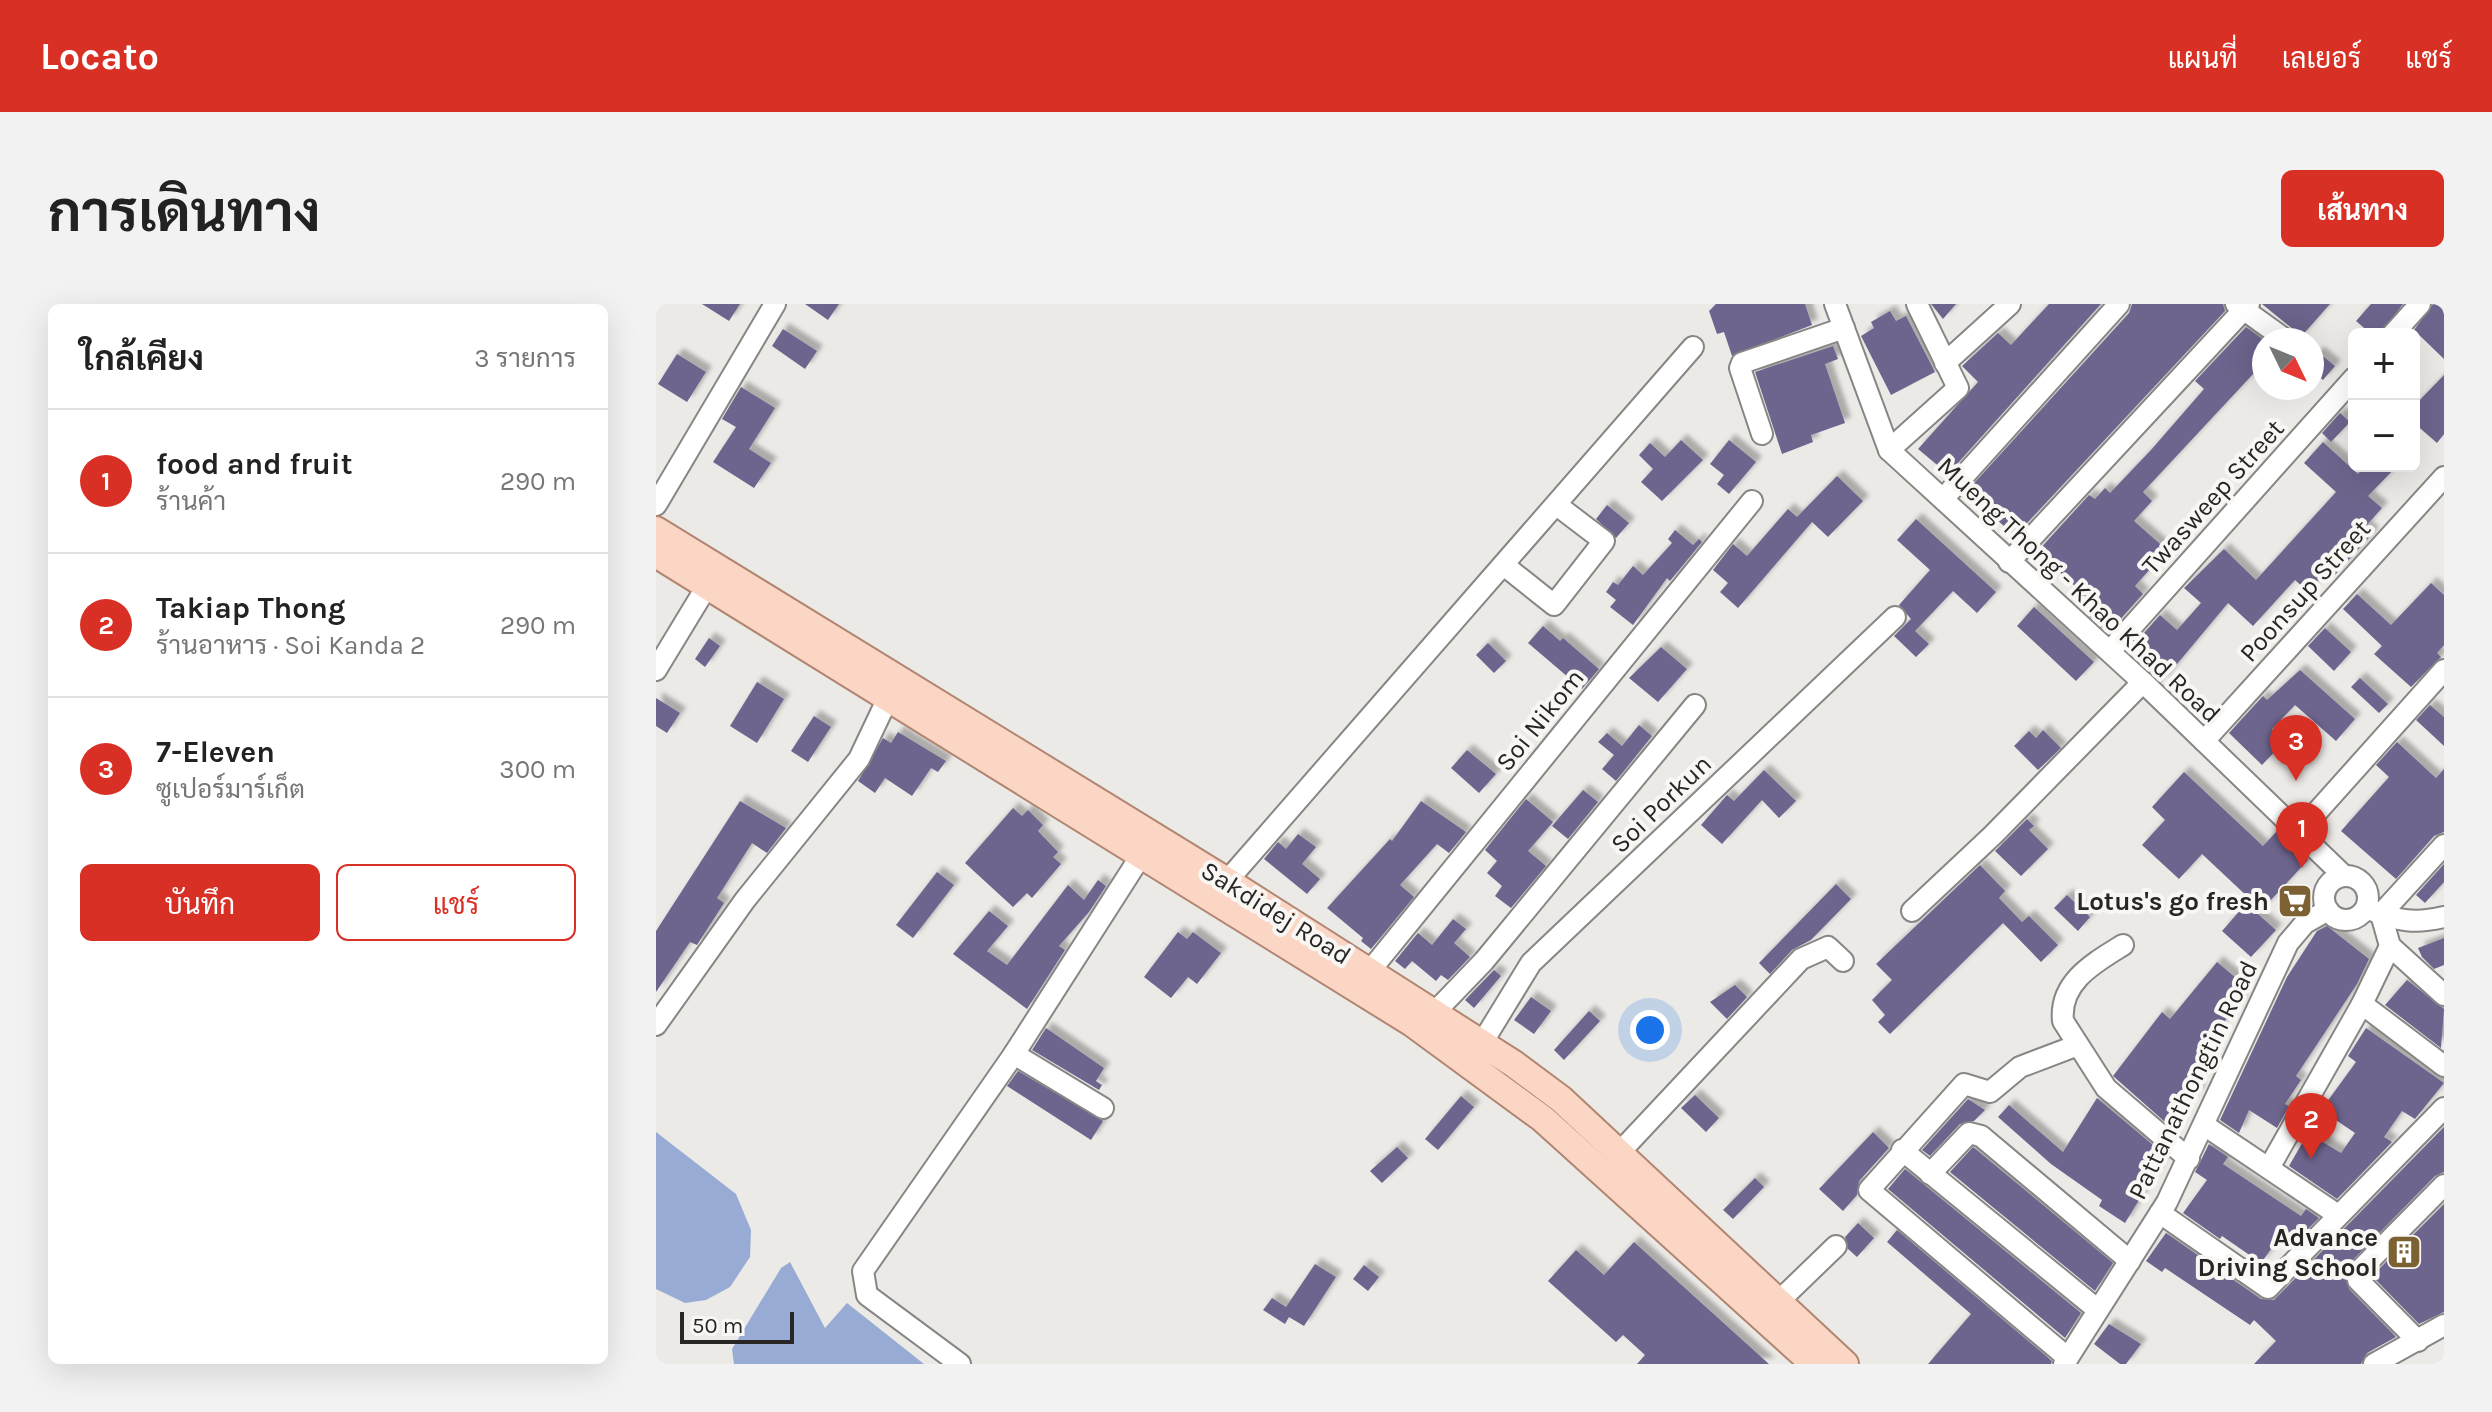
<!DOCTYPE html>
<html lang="th">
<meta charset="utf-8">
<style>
:root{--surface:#fff;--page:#f2f2f2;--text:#222;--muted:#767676;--line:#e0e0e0;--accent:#d93025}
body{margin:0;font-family:Karla,Sarabun,sans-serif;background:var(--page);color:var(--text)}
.controls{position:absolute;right:24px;top:24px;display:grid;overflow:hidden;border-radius:12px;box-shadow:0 8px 32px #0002}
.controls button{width:72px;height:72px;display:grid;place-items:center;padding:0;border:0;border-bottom:2px solid var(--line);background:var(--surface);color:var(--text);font:40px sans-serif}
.compass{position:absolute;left:1596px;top:24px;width:72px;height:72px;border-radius:50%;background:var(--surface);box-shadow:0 8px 32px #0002;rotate:133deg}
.scale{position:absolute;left:24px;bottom:20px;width:114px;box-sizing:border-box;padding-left:8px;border:4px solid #272625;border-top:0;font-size:22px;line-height:28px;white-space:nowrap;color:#272625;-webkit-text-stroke:6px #f9f7f4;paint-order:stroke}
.you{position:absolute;left:994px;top:726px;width:28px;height:28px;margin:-20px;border:6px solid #fff;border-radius:50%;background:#1a73e8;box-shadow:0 0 0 12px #1a73e833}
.badge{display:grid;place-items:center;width:52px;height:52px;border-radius:50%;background:var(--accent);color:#fff;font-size:26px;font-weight:700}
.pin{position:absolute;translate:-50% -66px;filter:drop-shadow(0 2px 4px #0008)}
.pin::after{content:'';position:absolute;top:42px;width:28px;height:24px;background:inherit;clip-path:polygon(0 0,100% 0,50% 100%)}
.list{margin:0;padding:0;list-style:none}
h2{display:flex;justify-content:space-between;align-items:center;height:104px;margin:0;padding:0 32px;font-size:34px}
h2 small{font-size:26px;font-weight:400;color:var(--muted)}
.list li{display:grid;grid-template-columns:52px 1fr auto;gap:24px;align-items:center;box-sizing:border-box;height:144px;padding:0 32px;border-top:2px solid var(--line)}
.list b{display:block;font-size:30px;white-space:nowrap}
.list p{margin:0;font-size:26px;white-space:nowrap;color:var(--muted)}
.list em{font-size:26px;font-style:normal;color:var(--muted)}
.actions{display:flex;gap:16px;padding:24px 32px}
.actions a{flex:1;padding:18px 0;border:2px solid var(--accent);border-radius:12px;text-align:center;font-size:28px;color:var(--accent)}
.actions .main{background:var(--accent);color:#fff}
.map{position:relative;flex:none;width:1788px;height:1060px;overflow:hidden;border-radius:12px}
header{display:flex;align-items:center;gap:48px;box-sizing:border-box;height:112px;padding:0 40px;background:var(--accent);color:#fff}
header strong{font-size:38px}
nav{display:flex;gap:44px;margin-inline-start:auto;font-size:28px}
.intro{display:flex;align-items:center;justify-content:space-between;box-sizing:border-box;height:192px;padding:0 48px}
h1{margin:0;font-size:56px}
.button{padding:20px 36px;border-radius:12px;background:var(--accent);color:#fff;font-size:28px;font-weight:700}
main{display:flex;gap:48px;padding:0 48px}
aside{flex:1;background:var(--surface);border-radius:12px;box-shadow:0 8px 32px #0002}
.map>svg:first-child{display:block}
.water{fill:#97abd4}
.building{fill:#6e658e;filter:url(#shadow)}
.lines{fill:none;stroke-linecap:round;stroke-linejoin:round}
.minor-casing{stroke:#888684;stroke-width:24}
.major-casing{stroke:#b08672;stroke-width:30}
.minor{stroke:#fff;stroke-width:20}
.major{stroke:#fcd6c4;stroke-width:26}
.labels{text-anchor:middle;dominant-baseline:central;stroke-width:8;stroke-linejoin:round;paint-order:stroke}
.street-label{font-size:26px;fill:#272625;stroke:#f9f7f4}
.poi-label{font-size:26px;font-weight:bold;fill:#272625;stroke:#f9f7f4;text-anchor:end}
</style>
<header>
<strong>Locato</strong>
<nav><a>แผนที่</a><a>เลเยอร์</a><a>แชร์</a></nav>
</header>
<div class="intro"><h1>การเดินทาง</h1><a class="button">เส้นทาง</a></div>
<main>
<aside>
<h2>ใกล้เคียง<small>3 รายการ</small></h2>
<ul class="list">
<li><span class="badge">1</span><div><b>food and fruit</b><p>ร้านค้า</p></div><em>290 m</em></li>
<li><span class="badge">2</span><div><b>Takiap Thong</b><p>ร้านอาหาร · Soi Kanda 2</p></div><em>290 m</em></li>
<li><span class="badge">3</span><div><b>7-Eleven</b><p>ซูเปอร์มาร์เก็ต</p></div><em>300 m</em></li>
</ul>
<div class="actions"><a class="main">บันทึก</a><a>แชร์</a></div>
</aside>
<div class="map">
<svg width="1788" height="1060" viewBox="0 0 1788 1060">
<defs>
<filter id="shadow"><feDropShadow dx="6" dy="-6" stdDeviation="2" flood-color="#0004"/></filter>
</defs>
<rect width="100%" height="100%" fill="#eceae7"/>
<g class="water">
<path d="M0,828L80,890L95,926L94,953L74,983L50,996L29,999L0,985Z"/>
<path d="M134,958L169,1024L191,999L268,1060H78L76,1045L125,964Z"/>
</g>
<g class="building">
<path d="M46,0H84L73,17Z"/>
<path d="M149,0H183L172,16Z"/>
<path d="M1060,0H1149L1156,21L1076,52L1068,28L1061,30L1053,7Z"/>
<path d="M1275,0H1300L1287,15Z"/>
<path d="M1393,0H1445L1292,170L1262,145L1322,78L1306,62L1342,29L1355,41Z"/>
<path d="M1476,0H1567L1569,7L1359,232L1310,188L1473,9Z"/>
<path d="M1606,0H1674L1643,35L1638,26Z"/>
<path d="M1715,0H1747L1724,30H1715L1700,17Z"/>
<path d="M1777,0H1788V55L1758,26Z"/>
<path d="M1234,7L1240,17L1250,12L1279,68L1235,91L1205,32L1218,24L1215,18Z"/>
<path d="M1590,23L1608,36V78L1598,69L1487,188L1496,197L1478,217L1511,246L1479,282L1487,290L1452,329L1433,312L1438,306L1418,287L1421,284L1381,248L1433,191L1439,195L1449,184L1454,189L1495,146L1548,85L1539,77Z"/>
<path d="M127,25L161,47L149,65L116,42Z"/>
<path d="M1177,42L1182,55L1169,60L1189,119L1155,131L1157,138L1126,150L1099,68Z"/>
<path d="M1662,48L1679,62L1667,76L1656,67V55Z"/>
<path d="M21,50L50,68L31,98L2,80Z"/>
<path d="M1788,71V130L1781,139L1758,119V102Z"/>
<path d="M85,83L119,104L93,145L115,159L98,184L57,158L80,123L66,115Z"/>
<path d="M1684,109L1694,118L1675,138L1666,129Z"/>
<path d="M1025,136L1047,156L1006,197L985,178L997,165L983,151L994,139L1009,153Z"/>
<path d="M1073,136L1100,158L1073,190L1061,180L1068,171L1054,160Z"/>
<path d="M1667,138L1702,170L1709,162H1741L1712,192L1726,204L1710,222L1717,229L1679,271L1673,265L1652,288L1639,276L1597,322L1572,299L1506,378L1472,347L1504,311L1521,326L1545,299L1528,284L1568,245L1600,276L1680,188L1648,159Z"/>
<path d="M1181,172L1207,197L1172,233L1156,218L1082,304L1064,288L1072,279L1057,266L1077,240L1091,252L1132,205L1141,213Z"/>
<path d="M951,201L973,219L960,234L940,215Z"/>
<path d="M1260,215L1340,288L1321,309L1297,287L1259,327L1273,340L1260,353L1238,332L1255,315L1243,301L1274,266L1241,236Z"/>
<path d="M1019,226L1037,241L1043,235L1046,238L1014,277L1011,274L977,321L954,303L960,296L950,288L957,278L962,281L977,262L987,271L1016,239L1012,235Z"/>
<path d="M1775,279L1788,291V341L1781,349L1785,353L1755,383L1718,350L1726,342L1687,305L1701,290L1735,321Z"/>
<path d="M1378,303L1438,358L1420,377L1361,322Z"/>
<path d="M887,322L904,337L907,334L943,365L926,385L872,339Z"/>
<path d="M1669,324L1695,348L1678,367L1652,342Z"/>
<path d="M53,334L64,342L49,363L39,355Z"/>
<path d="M832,339L850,357L838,369L820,351Z"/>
<path d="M1005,343L1031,365L1002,398L973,374Z"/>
<path d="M1644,366L1699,415L1680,437L1639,401L1616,425L1628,438L1606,461L1573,429L1607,392L1611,396Z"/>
<path d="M1704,374L1732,400L1723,409L1695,383Z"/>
<path d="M101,378L128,395L101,439L74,422Z"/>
<path d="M0,394L24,409L11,429L0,422Z"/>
<path d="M1774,401L1788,413V442L1760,416Z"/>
<path d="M158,412L175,423L152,458L135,447Z"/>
<path d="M983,421L996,432L960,477L946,465L958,451L942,438L951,429L966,442Z"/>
<path d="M1387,426L1405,444L1382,466L1358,442L1373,427L1380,434Z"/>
<path d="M242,428L290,457L282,468L275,464L256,492L229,474L219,489L202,477L227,434L235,439Z"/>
<path d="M1741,438L1780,474L1788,465V528L1778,532L1740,575L1685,527L1733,473L1720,461Z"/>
<path d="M811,446L840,470L823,489L795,464Z"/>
<path d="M1108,466L1140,497L1123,514L1106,496L1066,540L1045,521L1071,491L1078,497Z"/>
<path d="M1528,468L1607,542L1621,527L1652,556L1602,610L1620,626L1595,653L1566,627L1594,595L1546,550L1523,575L1486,541L1509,516L1496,503Z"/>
<path d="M927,486L942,498L912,535L896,522Z"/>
<path d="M870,495L897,518L872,547L890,562L855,604L839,592L846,582L831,569L841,557L829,546Z"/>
<path d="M84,497L130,524L111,549L96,539L61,594L68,599L41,641L34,638L0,688V627Z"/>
<path d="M765,497L810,528L793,549L781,540L744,581L758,593L715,645L705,637L707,634L671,604L734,535L736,537Z"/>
<path d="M357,504L366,512L372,506L387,521L382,527L402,548L397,553L405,560L376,594L371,589L357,603L309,559Z"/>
<path d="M1371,515L1378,522L1373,526L1392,545L1365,572L1339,547Z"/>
<path d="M642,530L660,543L646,560L664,575L651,590L608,555L622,538L630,545Z"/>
<path d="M1788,560V578L1769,599L1760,591Z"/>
<path d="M1324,561L1349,587L1343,594L1366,618L1373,612L1402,641L1385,658L1347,619L1234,730L1222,718L1229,711L1216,696L1236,676L1220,660Z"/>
<path d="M281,568L298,581L257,634L240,621Z"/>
<path d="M442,576L450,582L433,608L403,642L409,646L371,705L297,650L333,607L352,622L331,647L351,661L412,581L428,596Z"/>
<path d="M1180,580L1195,595L1155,636L1136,646L1114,670L1103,659Z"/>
<path d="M1411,591L1434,613L1422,627L1398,604Z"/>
<path d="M797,615L810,625L798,639L814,653L792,676L785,671L780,677L756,657L749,665L739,657L762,629L776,641Z"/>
<path d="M1671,622L1713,655L1701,680L1640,772L1645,776L1629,800L1633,802L1621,824L1593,806L1583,829L1564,816L1631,673L1661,627Z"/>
<path d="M522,628L531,635L537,628L565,649L541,680L532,673L515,694L488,673Z"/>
<path d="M1788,634V661L1778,665L1766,653L1762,644Z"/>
<path d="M1561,658L1586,679L1577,690L1586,696L1549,741L1557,748L1549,758L1554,763L1539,782L1544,786L1532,799L1528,796L1509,818L1457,772L1506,708L1514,715Z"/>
<path d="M838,666L845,672L818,704L809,696Z"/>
<path d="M1751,676L1788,705L1785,744L1729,701Z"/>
<path d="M1079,681L1091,693L1071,715L1054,698Z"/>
<path d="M875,693L895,707L878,730L858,716Z"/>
<path d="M933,707L944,717L908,756L898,746Z"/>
<path d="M390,724L448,764L440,777L446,781L443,786L376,746Z"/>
<path d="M1710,724L1788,779L1759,815L1746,807L1728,833L1736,838L1681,895L1633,862L1652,829L1685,849L1699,829L1665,806L1700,758L1692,752Z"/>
<path d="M362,767L447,817L435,836L351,782Z"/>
<path d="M1039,791L1063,814L1050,828L1025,804Z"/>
<path d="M805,792L818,803L782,846L769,835Z"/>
<path d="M1441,794L1510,852L1469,919L1443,902L1446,896L1395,860L1342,813L1353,801L1407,848Z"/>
<path d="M1312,795L1329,806L1318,817L1304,820L1274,852L1266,846Z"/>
<path d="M1788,823V868L1779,872L1689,964L1693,985L1740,1033L1711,1049L1705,1060H1598L1620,1037L1598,1016L1594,1021L1509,964L1506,968L1490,957L1510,929L1605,995L1618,996Z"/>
<path d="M1217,828L1233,844L1203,877L1201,891L1187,907L1163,885Z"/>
<path d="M1553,840L1572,853L1567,860L1645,912L1650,905L1663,914L1641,936L1628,927L1605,959L1566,932L1564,935L1527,909L1551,876L1539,868Z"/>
<path d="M741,843L752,854L726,879L714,867Z"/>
<path d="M1317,843L1457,959L1439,987L1294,868Z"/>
<path d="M1249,865L1425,1009L1409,1034L1232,885Z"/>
<path d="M1099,874L1108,883L1077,915L1067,906Z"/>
<path d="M1788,900V1008L1763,1020L1716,972Z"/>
<path d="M1202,919L1218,934L1201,953L1192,945L1189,933Z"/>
<path d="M1241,926L1396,1057L1395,1060H1272L1315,1010L1231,938Z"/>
<path d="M978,938L1113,1060H981L989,1051L967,1031L960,1038L892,977L920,946L948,971Z"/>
<path d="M659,960L680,973L648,1022L633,1013L629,1020L607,1006L616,994L630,1003Z"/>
<path d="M708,961L723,973L712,987L697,975Z"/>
<path d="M1453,1020L1485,1040L1470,1060H1464L1438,1040Z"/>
</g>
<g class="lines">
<g class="minor-casing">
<g id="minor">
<path d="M1179,0L1233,146L1492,383L1688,572"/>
<path d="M1580,0L1630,36"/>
<path d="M1737,30L1764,0"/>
<path d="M1289,59L1354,0"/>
<path d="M1106,130L1084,64L1086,59L1188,24"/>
<path d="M1233,146L1302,84L1261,0"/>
<path d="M1287,195L1463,0"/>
<path d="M0,201L119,0"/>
<path d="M1353,258L1593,0"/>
<path d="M849,262L898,301L948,237L902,202"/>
<path d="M1454,347L1698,74"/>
<path d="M0,366L51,282"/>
<path d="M1548,437L1788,173"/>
<path d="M1643,528L1788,366"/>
<path d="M1788,541L1725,610L1734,642L1788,691"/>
<circle cx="1690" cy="594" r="22"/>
<path d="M571,577L1037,43"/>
<path d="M1715,606C1742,617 1759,620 1788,613"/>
<path d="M1256,607L1337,531L1487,378"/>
<path d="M1467,641C1438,659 1403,678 1407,717L1450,784L1533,855"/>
<path d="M713,668L1096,197"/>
<path d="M1706,700L1788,762"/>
<path d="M779,708L828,657L1039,401"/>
<path d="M0,721L89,596L203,455L232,394"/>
<path d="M826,739L875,659L1239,313"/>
<path d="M358,750L447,804"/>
<path d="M1548,821L1682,911"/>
<path d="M1246,846L1442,1006"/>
<path d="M963,849L1145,655L1172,643L1187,657"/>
<path d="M1613,864L1706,700L1734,642"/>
<path d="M1274,870L1313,829L1325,832L1474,957"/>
<path d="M1504,909L1612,984L1788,804"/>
<path d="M1122,998L1180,942"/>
<path d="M1762,1037L1702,976L1701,969L1788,881"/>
<path d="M1412,1054L1213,886L1308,780L1334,788L1364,763L1422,741"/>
<path d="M304,1060L211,991L207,967L358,750L486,550"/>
<path d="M1408,1060L1511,898L1632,639L1649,619L1672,606"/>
<path d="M1718,1060L1788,1021"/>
</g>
</g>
<g class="major-casing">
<g id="major">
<path d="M0,226L571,577L858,760L905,795L1189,1060"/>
<path d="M0,250L756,719L887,815L1158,1060"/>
</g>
</g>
<use href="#minor" class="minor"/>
<use href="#major" class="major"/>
</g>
<defs>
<g id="supermarket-square" transform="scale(1.8)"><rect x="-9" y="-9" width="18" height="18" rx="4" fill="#7c6133" stroke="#f9f7f4"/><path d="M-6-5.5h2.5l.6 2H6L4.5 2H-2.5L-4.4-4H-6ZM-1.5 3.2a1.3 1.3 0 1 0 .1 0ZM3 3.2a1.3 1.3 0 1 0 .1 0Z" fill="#fff"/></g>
<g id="building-square" transform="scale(1.8)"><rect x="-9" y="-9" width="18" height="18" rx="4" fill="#7c6133" stroke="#f9f7f4"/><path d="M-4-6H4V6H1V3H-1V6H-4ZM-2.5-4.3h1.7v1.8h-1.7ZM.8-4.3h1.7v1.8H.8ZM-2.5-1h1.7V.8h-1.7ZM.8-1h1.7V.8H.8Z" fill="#fff"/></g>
</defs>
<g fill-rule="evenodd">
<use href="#supermarket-square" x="1639" y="597"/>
<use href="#building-square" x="1748" y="948"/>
</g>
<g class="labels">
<g class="street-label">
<text transform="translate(1557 193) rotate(-48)">Twasweep Street</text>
<text transform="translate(1423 286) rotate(43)">Mueng Thong - Khao Khad Road</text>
<text transform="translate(1649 287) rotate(-48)">Poonsup Street</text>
<text transform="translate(884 416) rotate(-51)">Soi Nikom</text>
<text transform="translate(1005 500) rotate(-44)">Soi Porkun</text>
<text transform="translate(620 609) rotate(32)">Sakdidej Road</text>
<text transform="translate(1537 776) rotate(-64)">Pattanathongtin Road</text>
</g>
<g class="poi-label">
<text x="1613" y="597">Lotus's go fresh</text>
<text x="1722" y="933">Advance<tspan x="1722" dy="30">Driving School</tspan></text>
</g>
</g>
</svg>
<div class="controls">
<button>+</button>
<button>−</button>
</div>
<svg class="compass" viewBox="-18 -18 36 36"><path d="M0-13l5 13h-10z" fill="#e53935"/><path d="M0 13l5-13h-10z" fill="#767676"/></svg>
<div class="scale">50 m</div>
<div class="you"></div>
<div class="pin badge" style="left:1646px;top:564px">1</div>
<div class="pin badge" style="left:1655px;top:855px">2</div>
<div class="pin badge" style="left:1640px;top:477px">3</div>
</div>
</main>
